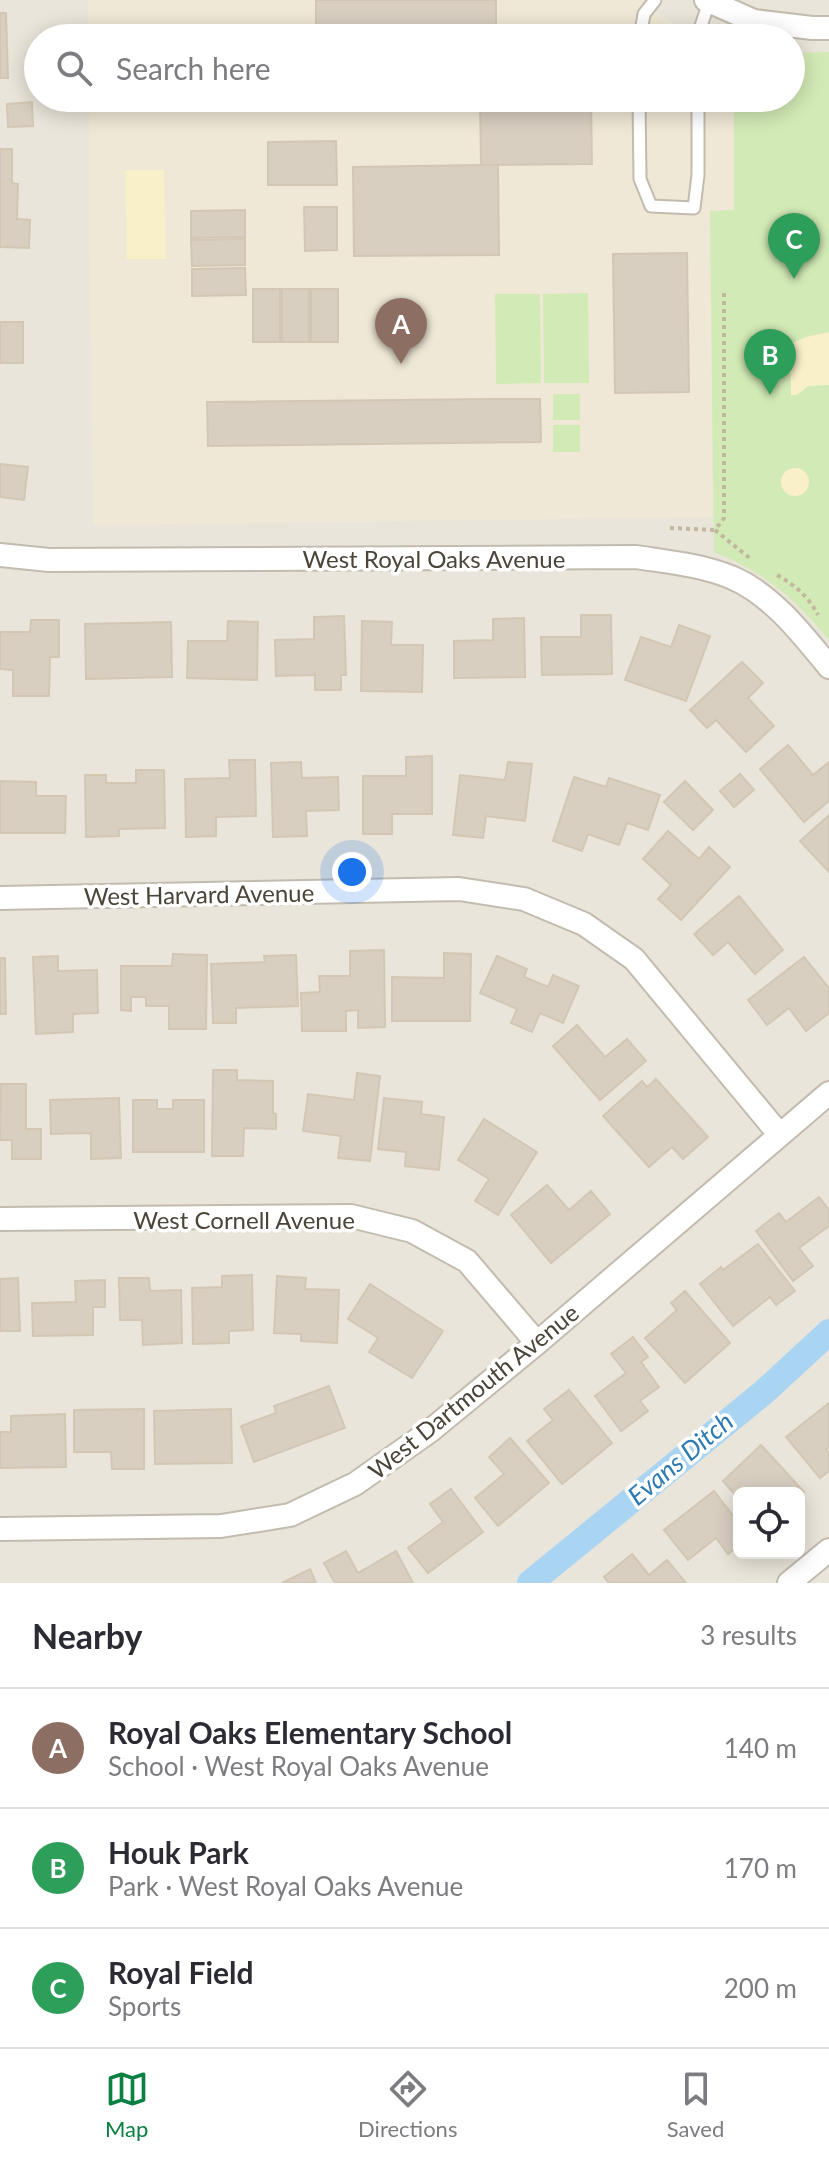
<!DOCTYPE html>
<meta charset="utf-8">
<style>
:root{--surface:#fff;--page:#f2f2f3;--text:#2b2b33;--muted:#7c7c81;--line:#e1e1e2;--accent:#0b8043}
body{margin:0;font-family:Lato,sans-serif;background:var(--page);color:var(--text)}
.controls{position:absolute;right:24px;bottom:24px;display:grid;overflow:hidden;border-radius:12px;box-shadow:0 4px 20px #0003}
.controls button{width:72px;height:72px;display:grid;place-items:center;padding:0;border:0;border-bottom:2px solid var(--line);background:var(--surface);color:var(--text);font:40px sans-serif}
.you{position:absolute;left:352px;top:872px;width:28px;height:28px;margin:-20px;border:6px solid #fff;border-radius:50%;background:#1a73e8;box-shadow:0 0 0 12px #1a73e833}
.badge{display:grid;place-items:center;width:52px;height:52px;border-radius:50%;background:var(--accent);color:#fff;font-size:26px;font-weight:700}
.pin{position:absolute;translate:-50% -66px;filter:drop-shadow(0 2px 4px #0008)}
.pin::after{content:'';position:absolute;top:42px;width:28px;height:24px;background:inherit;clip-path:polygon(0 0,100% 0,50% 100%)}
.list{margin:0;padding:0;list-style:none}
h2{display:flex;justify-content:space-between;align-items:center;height:104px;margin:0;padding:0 32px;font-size:34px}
h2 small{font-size:26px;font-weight:400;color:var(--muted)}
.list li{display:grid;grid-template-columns:52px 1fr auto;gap:24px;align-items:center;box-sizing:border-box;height:120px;padding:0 32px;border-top:2px solid var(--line)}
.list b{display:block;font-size:30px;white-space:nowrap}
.list p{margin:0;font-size:26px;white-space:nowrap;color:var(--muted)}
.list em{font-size:26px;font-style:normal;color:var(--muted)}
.icon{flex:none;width:44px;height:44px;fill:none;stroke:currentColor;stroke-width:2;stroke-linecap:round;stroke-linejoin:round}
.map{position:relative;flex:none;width:829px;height:1583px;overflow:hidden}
.search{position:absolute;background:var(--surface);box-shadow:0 4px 20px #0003;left:24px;right:24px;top:24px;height:88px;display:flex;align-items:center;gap:20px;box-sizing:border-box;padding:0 28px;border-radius:44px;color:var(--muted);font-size:30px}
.sheet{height:464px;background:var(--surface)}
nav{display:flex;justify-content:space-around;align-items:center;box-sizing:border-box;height:112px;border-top:2px solid var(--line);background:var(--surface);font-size:22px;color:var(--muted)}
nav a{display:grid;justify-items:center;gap:4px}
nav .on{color:var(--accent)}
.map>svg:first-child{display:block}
.residential{fill:#eae5da;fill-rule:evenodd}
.education{fill:#efe8d6}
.green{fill:#d2eab5}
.sand{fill:#f9efc9}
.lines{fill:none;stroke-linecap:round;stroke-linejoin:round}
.canal{stroke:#a9d4f2;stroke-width:26}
.building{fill:#d8cfc1;stroke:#d3c7b4;stroke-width:2}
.lane-casing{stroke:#c2bbae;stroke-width:15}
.street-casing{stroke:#c2bbae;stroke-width:26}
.path{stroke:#c4b79f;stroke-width:4;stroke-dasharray:4 4;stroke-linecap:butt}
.lane{stroke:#fff;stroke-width:11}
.street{stroke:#fff;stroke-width:22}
.labels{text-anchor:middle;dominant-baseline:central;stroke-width:7;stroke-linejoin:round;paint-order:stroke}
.street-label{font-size:24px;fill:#4b4439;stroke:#fff}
.water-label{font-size:26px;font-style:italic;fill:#2e7ab2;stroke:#fff}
</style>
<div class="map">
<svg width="829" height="1583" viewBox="0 0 829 1583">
<rect width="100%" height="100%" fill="#f6f3ec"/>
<path class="residential" d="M0,0H829V1583H0ZM38,38H791V98H38ZM739,1493H799V1553H739Z"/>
<g class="education">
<path d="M88,0H644L663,17L699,38H88Z"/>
<path d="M89,98H734V210L710,211L713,517L93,525Z"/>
</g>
<g class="green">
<path d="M277,27L278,38H153V29Z"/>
<path d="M829,52V640C792,596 767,574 714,552L710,211L734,210V98H791V53Z"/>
<path d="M588,293L589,383H544L543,294Z"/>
<path d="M495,294H540L541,383L496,384Z"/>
<rect x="553" y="394" width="27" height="26"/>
<rect x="553" y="425" width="27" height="27"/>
</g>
<g class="sand">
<path d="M125,170H164L166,259H127Z"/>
<path d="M829,332V385L808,386L797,395H791L790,344L806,337Z"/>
<circle cx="795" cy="482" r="14"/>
</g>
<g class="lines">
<path class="canal" d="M530,1583L764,1392L829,1332"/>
</g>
<g class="building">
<rect x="316" y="0" width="180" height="38"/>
<path d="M0,13H6L8,78H0Z"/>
<path d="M480,98H591L592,164L481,165Z"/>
<path d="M32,102L33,126L8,127L7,104Z"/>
<path d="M336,141L337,185H268V142Z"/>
<path d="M0,149H12V183L18,184L17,219L30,220L29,248L0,247Z"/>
<path d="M481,165H498L499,255L354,256L353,167Z"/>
<path d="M304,207H337V250L305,251Z"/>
<path d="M245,210V237L191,238V211Z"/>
<path d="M245,239V265L192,266L191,240Z"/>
<path d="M687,253L689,392L615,393L613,254Z"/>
<path d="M245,268L246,295L192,296V269Z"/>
<rect x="253" y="289" width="27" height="53"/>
<rect x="282" y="289" width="27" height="53"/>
<rect x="311" y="289" width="27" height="53"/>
<rect x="0" y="322" width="23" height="41"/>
<path d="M492,399H540L541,442L208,446L207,402Z"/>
<path d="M0,464L28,467L24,500L0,497Z"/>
<path d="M581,615H611L612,674L542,675L541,637H581Z"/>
<path d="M344,616L346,675H341V690H315V675L276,676L275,640L314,639V617Z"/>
<path d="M524,618L525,677L454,678V641L493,640V619Z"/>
<path d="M31,620H59V657H50L49,696H13V670L0,669V632H30Z"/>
<path d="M228,621L258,622L257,680L187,678L188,641H227Z"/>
<path d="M362,621L392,622L391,645H423L422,692L361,691Z"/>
<path d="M171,622L172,677L86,679L85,624Z"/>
<path d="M679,625L710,636L686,701L625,680L641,637L671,647Z"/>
<path d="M742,662L763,683L748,698L774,726L746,752L716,720L707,728L690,710Z"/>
<path d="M788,745L813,775L829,762V801L804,822L760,769Z"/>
<path d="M432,756V814H392V834H363V776H406V757Z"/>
<path d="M229,760H255L256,816L216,817V836L186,837L185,779L230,778Z"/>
<path d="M301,762L302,778L338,777L339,810L306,811L307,836L273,837L271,763Z"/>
<path d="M508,762L532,764L525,821L486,816L483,838L453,835L460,775L505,780Z"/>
<path d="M136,770H164L165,828L119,829V836L86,837L85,775H106V783H136Z"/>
<path d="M740,774L754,790L734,807L720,791Z"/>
<path d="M574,777L606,787L609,778L660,795L648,830L627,823L619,845L588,834L582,851L553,841Z"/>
<path d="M0,781L36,782V796H66L65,833H0Z"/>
<path d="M685,781L713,810L693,830L664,802Z"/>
<path d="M829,815V872L800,841Z"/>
<path d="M668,831L699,859L709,847L730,867L681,920L658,899L671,885L643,859Z"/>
<path d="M739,896L783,950L755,974L728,942L713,955L694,934Z"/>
<path d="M384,950L385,1027L358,1028V1010L346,1011V1031H302L301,993L320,992L319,976H350V951Z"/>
<path d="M444,953L471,954L470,1021H392V977L444,978Z"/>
<path d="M173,954L207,955L206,1029H169V1006H146V997H131V1011L121,1010V966H172Z"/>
<path d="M296,955L298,1006L236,1008V1023H213L211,964L265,962L264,956Z"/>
<path d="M58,956V971L97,970L98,1013L73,1014V1032L36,1034L33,957Z"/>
<path d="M497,956L527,969L524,977L548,987L553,975L579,986L563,1023L540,1013L532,1032L511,1023L517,1009L480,993Z"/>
<path d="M804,957L829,988V1013L806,1031L789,1008L767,1025L748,1000Z"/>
<path d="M0,958H5L6,1014H0Z"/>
<path d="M577,1025L605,1057L627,1039L646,1061L600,1100L553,1046Z"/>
<path d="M213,1070H237V1080L273,1081V1113L276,1114V1129L244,1128L243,1156H212Z"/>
<path d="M357,1073L380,1076L370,1161L338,1158L341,1136L303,1131L308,1094L354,1100Z"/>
<path d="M656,1079L708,1137L683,1159L672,1147L649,1167L603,1116L642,1081L647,1087Z"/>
<path d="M1,1084H26V1129H41V1159H12V1140H0Z"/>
<path d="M119,1098L121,1158L91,1159V1133L51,1134L50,1100Z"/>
<path d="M384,1098L422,1102L421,1114L444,1117L439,1170L405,1166L406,1152L378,1149Z"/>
<path d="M133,1100H157V1109H173V1100H204V1152H133Z"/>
<path d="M484,1119L537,1152L498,1215L475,1201L489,1179L458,1160Z"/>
<path d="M547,1185L569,1210L591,1191L610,1214L551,1263L511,1215Z"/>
<path d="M819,1197L829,1210V1226L799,1248L813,1266L793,1281L756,1231L779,1213L786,1222Z"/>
<path d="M758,1244L795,1291L776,1305L770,1297L733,1326L700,1284L721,1267L723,1270Z"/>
<path d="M252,1275L253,1330L229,1331V1343L193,1344L192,1288L222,1287V1276Z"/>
<path d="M277,1276L306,1278L305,1289L339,1290L337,1343L301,1341V1334L274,1333Z"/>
<path d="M18,1278L20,1331H0V1279Z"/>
<path d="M119,1278H149L150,1291L181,1290L182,1343L143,1345L142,1320H120Z"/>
<path d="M105,1280V1307H93V1335L33,1336L32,1303L76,1302L75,1281Z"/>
<path d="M370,1284L443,1331L412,1378L369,1352L378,1338L348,1319Z"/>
<path d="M685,1291L730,1343L685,1383L645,1338L677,1310L671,1303Z"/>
<path d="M633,1337L648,1357L641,1362L659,1387L640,1401L648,1411L621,1431L595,1396L626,1373L611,1354Z"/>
<path d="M329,1386L345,1428L254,1462L241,1426L276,1413L274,1406Z"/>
<path d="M569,1390L612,1443L562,1484L527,1441L553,1420L544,1409Z"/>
<path d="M829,1403V1447L826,1449L829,1453V1471L820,1478L786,1437Z"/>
<path d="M144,1409V1469H112L111,1452H74V1410Z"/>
<path d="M231,1409L232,1463L155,1464L154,1411Z"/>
<path d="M65,1414L66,1467L0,1468V1432H11V1416Z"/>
<path d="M510,1438L549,1483L498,1526L475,1498L504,1474L489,1457Z"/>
<path d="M761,1445L804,1492L799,1496V1493H739V1499L723,1481Z"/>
<path d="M451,1489L483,1532L428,1573L408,1548L443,1522L430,1504Z"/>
<path d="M714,1491L739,1523V1546L728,1554L716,1538L688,1560L664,1530Z"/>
<path d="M346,1551L358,1573L396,1551L413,1583H335L324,1563Z"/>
<path d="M632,1554L649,1575L667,1560L686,1583H609L604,1577Z"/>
<path d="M310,1569L316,1583H282Z"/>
</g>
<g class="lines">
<g class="lane-casing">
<g id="lane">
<path d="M640,38L644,14L655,0"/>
<path d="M699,38V32L709,2"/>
<path d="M639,98L640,179L651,206L694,208L698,175V98"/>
</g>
</g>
<g class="street-casing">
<g id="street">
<path d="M706,0L754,21L812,28H829"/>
<path d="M0,555L49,560L636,557C669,562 702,565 733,578C772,595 803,635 829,667"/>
<path d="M0,898L459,889L524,899L584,924L634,959L779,1134"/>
<path d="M0,1219L351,1216L412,1231L467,1261L537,1343"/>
<path d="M0,1529L221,1526L290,1515L355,1484L430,1431L537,1343L829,1093"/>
<path d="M789,1583L829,1550"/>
</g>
</g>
<g class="path">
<path d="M724,293V518L715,530L752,560"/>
<path d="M670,528L715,530"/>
<path d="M777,575C796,586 808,596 818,615"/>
</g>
<use href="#lane" class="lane"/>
<use href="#street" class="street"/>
</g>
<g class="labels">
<g class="street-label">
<text x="434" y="558">West Royal Oaks Avenue</text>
<text transform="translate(199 894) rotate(-1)">West Harvard Avenue</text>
<text x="244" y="1219">West Cornell Avenue</text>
<text transform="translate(473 1391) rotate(-39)">West Dartmouth Avenue</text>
</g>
<g class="water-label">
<text transform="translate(680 1458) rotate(-40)">Evans Ditch</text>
</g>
</g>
</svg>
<div class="controls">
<button><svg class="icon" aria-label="locate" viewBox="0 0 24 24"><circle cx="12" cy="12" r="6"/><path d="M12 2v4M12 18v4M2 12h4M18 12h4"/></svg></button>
</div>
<div class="you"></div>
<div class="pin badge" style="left:401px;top:364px;background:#8d6e63">A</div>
<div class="pin badge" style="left:770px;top:395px;background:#2e9e5b">B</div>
<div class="pin badge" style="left:794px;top:279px;background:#2e9e5b">C</div>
<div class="search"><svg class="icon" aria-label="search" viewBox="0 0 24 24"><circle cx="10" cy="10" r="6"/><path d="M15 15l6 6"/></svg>Search here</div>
</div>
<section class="sheet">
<h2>Nearby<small>3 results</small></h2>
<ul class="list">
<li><span class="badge" style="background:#8d6e63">A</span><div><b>Royal Oaks Elementary School</b><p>School · West Royal Oaks Avenue</p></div><em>140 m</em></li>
<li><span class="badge" style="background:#2e9e5b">B</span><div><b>Houk Park</b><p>Park · West Royal Oaks Avenue</p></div><em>170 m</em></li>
<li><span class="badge" style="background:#2e9e5b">C</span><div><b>Royal Field</b><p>Sports</p></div><em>200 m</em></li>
</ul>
</section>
<nav>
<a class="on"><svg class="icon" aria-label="map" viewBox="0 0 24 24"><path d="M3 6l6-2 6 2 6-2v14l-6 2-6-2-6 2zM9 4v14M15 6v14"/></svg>Map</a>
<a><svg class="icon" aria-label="directions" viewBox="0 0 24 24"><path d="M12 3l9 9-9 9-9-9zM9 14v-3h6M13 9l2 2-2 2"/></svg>Directions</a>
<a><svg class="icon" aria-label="saved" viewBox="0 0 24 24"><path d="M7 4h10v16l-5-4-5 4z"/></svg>Saved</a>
</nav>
